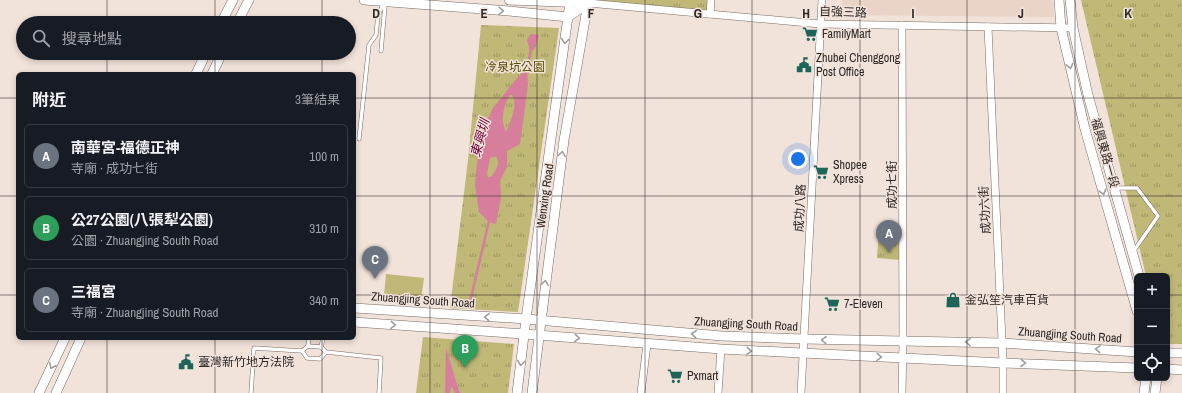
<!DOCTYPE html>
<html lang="zh-TW">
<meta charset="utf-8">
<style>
:root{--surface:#171b24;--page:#242831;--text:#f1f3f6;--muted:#9ea1a6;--line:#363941;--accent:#d93025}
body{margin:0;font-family:"Archivo Narrow","Noto Sans TC",sans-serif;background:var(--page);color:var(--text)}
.controls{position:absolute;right:12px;bottom:12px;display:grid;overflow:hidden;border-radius:6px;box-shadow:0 2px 6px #0003}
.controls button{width:36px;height:36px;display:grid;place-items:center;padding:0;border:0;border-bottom:1px solid var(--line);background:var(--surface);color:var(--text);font:20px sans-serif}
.you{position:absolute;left:798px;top:159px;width:14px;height:14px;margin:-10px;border:3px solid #fff;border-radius:50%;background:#1a73e8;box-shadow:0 0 0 6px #1a73e833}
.badge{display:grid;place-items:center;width:26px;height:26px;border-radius:50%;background:var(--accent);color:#fff;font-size:13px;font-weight:700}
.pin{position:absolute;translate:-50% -33px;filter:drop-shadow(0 1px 2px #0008)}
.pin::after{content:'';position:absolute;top:21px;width:14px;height:12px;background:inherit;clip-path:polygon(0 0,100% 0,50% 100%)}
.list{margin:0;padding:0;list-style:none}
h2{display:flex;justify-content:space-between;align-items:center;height:52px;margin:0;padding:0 16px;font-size:17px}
h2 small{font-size:13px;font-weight:400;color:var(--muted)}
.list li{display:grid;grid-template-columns:26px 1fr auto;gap:12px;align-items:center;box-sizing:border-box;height:64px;margin:0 8px 8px;padding:0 8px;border:1px solid var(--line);border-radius:6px}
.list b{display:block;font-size:15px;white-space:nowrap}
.list p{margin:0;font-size:13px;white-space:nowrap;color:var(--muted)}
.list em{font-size:13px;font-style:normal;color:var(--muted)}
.icon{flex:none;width:22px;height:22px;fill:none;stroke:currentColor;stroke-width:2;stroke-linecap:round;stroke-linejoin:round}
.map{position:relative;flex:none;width:1182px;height:393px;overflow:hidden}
.search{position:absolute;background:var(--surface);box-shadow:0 2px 6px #0003;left:16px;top:16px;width:340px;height:44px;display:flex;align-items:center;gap:10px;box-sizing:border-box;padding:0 14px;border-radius:22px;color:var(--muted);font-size:15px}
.panel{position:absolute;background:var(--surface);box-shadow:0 2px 6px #0003;left:16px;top:72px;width:340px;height:268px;border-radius:6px}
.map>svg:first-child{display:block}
.built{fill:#ead4c8}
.grass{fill:#c0b877}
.park{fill:url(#park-tufts)}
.water{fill:#d77e9c;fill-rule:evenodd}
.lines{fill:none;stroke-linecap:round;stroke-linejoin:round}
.stream{stroke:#d77e9c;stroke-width:2.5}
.lane-casing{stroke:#786b64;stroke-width:4.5}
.street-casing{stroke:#786b64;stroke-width:8}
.secondary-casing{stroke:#786b64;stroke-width:10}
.lane{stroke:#fff;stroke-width:3.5}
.street{stroke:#fff;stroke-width:7}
.secondary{stroke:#fff;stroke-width:9}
.oneway{stroke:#a09e9c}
.grid{fill:none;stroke:#2d2724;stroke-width:1;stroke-opacity:0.55}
.labels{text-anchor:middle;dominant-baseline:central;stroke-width:3;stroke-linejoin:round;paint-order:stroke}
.street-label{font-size:12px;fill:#2d2724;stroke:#f1e2da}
.poi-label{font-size:12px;fill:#2d2724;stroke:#f1e2da;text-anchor:start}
.park-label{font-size:12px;fill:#574f02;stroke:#f1e2da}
.water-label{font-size:13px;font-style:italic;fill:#72003b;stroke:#f1e2da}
.grid-label{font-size:13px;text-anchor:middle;font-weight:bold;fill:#2d2724;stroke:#f1e2da;stroke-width:3;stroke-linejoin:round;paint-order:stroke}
</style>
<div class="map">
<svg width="1182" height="393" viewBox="0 0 1182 393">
<defs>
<pattern id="park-tufts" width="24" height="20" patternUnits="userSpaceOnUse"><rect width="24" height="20" fill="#c0b877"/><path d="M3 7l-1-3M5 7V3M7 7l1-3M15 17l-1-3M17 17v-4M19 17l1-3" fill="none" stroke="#9c9661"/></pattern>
</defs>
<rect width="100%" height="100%" fill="#f1e2da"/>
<path class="built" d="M842,0H1053L1054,17L841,15Z"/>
<path class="grass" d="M386,274L424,278L421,300L384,296Z"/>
<g class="park">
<path d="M589,0H711L710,14Z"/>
<path d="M1081,0H1182V344H1167V276H1146Z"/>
<path d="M481,25L559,28L518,312L450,308L468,160Z"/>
<path d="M879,230L902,231L900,260L877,258Z"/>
<path d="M423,337L514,344L508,393H416Z"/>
</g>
<g class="water">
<path d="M531,34L539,35L534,50L530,51L527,40L530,35Z"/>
<path d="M527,69L528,85L520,144L507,151V167L500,181L501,198L496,224L489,222L479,212L475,185L477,163L481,132L493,108L517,78ZM510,95H512C518,104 511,122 506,132C500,119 503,107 510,95ZM496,156C501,164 496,170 491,177H488L487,174L490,158Z"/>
<path d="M446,348L459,391L460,393H455L452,387L451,388L450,393H445Z"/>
</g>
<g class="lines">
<g class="stream">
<path d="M525,71L527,69L531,49"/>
<path d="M470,302L489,221"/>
</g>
<g class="lane-casing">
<g id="lane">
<path d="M381,51L385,5"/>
<path d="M359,139L369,45L376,35L378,15L384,3"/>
<path d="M1115,188H1137L1158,216L1133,252"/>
<path d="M308,346L309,338"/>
<path d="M321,347L323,338"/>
<path d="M302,351L307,358L320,359L326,352"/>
<path d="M251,393L254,348L302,351L308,346L321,347L326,352L381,358L379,393"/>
</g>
</g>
<g class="street-casing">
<g id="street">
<path d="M589,0L588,3L820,24L1073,28"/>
<path d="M710,14L711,0"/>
<path d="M988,27L1003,363V393"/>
<path d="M641,393L647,344"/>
<path d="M718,393L721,349"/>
<path d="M801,393L822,0"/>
<path d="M902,393L903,341L902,25"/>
</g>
</g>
<g class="secondary-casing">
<g id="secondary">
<path d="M364,0L509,11L568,17L588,3"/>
<path d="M509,0L588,3"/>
<path d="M1059,0L1061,28L1085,129L1137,311"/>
<path d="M1070,0L1073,28L1088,95L1139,276"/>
<path d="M221,23L233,0"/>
<path d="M237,23L249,0"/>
<path d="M196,74L206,53"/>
<path d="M212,74L222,53"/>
<path d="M354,308L526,319L722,336L804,339L1002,343L1137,352"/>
<path d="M354,322L524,334L721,349L1003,363L1137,368"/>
<path d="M1167,353H1182"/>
<path d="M1167,369L1182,370"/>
<path d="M39,393L65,338"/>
<path d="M56,393L81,338"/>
<path d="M517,393L526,319L570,2"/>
<path d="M532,393L564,140L588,3"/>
<path d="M1144,393L1146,378"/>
<path d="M1155,393L1157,378"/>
</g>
</g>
<use href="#lane" class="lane"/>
<use href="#street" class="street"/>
<use href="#secondary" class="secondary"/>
</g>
<defs><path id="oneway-chevron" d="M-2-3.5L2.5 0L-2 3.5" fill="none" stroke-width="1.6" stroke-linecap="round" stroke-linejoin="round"/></defs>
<g class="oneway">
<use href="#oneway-chevron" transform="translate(501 11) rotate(4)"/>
<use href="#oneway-chevron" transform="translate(565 41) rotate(98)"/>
<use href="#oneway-chevron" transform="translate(1070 66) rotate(77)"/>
<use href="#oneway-chevron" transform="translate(562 154) rotate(-82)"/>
<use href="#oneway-chevron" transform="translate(1103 192) rotate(74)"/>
<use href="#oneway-chevron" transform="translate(545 283) rotate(-82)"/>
<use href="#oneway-chevron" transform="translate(487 317) rotate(-176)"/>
<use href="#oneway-chevron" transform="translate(393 325) rotate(4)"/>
<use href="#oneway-chevron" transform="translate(694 334) rotate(-175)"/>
<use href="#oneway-chevron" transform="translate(577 338) rotate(5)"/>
<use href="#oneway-chevron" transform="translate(824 340) rotate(-179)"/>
<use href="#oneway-chevron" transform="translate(968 342) rotate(-179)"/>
<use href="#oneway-chevron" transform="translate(1098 349) rotate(-176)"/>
<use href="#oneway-chevron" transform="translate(749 351) rotate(3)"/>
<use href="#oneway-chevron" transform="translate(879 357) rotate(2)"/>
<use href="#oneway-chevron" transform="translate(521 363) rotate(97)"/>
<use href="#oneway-chevron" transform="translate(1023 363) rotate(2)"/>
<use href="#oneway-chevron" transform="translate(52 366) rotate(115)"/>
</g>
<path class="grid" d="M107,0V23M215,0V23M322,0V23M430,0V393M537,0V393M645,0V393M752,0V393M860,0V393M967,0V393M1075,0V393M107,53V74M215,53V74M322,53V74M0,98H18M354,98H1182M0,196H18M354,196H1182M0,295H18M354,295H1137M1167,295H1182M107,338V393M215,338V393M322,338V393"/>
<defs>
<g id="supermarket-bare" transform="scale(1.2)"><path d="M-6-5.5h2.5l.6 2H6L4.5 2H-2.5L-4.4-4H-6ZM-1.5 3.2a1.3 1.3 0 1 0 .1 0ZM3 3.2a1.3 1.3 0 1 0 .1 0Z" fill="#1d6459" stroke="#f1e2da" stroke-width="2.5" paint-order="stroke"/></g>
<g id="civic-bare" transform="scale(1.2)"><path d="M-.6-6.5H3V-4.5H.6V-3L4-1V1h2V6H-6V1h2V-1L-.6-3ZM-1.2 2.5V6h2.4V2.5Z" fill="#1d6459" stroke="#f1e2da" stroke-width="2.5" paint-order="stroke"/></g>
<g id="shop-bare" transform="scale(1.2)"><path d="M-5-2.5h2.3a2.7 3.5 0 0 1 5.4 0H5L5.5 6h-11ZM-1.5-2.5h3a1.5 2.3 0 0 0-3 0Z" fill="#1d6459" stroke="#f1e2da" stroke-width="2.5" paint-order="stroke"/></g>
</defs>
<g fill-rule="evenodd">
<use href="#supermarket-bare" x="810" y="34"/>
<use href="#civic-bare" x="804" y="65"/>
<use href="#supermarket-bare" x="821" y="172"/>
<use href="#shop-bare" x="953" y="300"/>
<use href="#supermarket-bare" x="832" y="304"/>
<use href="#civic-bare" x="186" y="362"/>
<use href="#supermarket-bare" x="675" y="376"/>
</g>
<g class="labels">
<g class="street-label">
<text transform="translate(843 12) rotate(2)">自強三路</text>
<text transform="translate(1105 153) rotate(74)">福興東路一段</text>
<text transform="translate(892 185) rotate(-90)">成功七街</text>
<text transform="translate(545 196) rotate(-82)">Wenxing Road</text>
<text transform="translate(800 208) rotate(-87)">成功八路</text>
<text transform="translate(985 210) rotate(-93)">成功六街</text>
<text transform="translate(423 300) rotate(4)">Zhuangjing South Road</text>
<text transform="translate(746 324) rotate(3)">Zhuangjing South Road</text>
<text transform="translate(1070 335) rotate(4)">Zhuangjing South Road</text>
</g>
<g class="poi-label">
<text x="822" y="34">FamilyMart</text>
<text x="816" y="58">Zhubei Chenggong<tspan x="816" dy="14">Post Office</tspan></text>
<text x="833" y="165">Shopee<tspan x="833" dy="14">Xpress</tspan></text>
<text x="965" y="300">金弘笙汽車百貨</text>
<text x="844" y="304">7-Eleven</text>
<text x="198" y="362">臺灣新竹地方法院</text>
<text x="687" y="376">Pxmart</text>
</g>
<g class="park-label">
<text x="515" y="67">冷泉坑公園</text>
</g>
<g class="water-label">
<text transform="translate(480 138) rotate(-75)">東興圳</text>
</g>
</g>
<g class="grid-label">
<text x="376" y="18">D</text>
<text x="484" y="18">E</text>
<text x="591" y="18">F</text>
<text x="698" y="18">G</text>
<text x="806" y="18">H</text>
<text x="913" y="18">I</text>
<text x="1021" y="18">J</text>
<text x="1128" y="18">K</text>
</g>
</svg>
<div class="controls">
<button>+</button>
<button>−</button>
<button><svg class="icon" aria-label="locate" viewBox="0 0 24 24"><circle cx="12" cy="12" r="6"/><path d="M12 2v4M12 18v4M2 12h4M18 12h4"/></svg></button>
</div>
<div class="you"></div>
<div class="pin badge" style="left:889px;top:253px;background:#6b7280">A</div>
<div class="pin badge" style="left:465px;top:368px;background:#2e9e5b">B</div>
<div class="pin badge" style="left:375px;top:279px;background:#6b7280">C</div>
<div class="search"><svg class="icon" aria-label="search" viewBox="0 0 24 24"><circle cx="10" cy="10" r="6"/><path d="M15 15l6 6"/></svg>搜尋地點</div>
<section class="panel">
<h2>附近<small>3筆結果</small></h2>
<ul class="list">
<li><span class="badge" style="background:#6b7280">A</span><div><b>南華宮-福德正神</b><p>寺廟 · 成功七街</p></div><em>100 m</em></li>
<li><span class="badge" style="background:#2e9e5b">B</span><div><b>公27公園(八張犁公園)</b><p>公園 · Zhuangjing South Road</p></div><em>310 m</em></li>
<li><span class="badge" style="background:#6b7280">C</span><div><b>三福宮</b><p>寺廟 · Zhuangjing South Road</p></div><em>340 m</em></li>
</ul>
</section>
</div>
